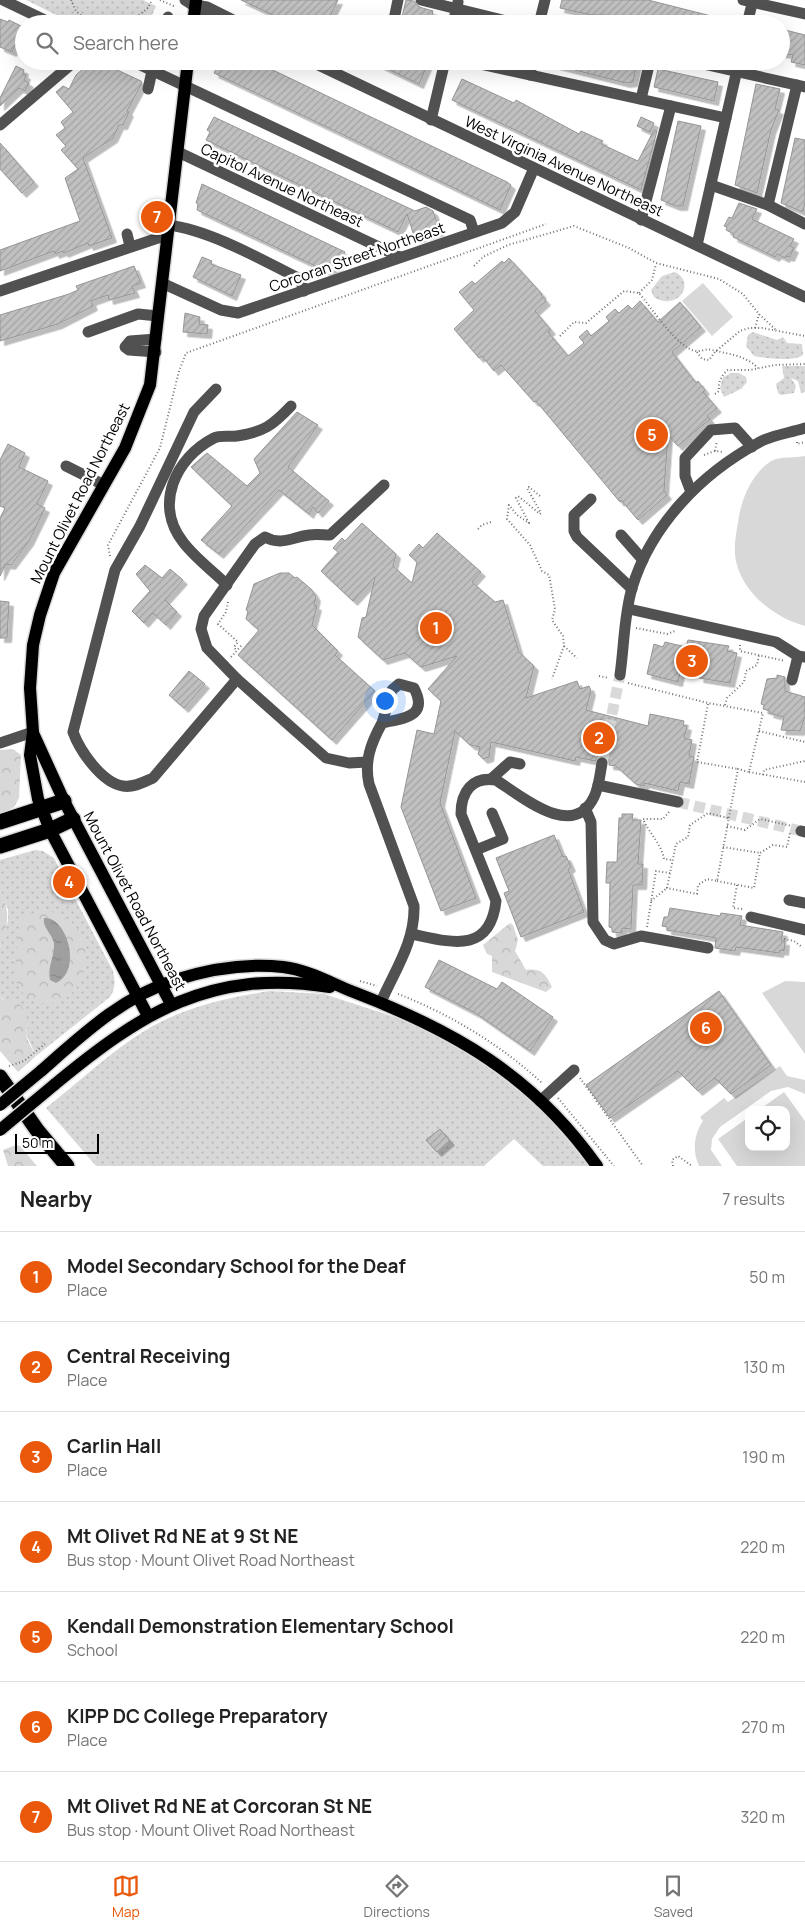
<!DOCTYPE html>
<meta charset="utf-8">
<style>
:root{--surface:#fff;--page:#f2f2f2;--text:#222;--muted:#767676;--line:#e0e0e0;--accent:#ea580c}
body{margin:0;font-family:Manrope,sans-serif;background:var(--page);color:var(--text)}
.controls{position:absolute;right:15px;bottom:15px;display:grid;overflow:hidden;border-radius:10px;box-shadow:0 5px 20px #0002}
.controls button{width:45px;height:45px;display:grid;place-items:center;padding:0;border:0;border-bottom:1px solid var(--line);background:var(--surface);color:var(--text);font:25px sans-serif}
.scale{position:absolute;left:15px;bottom:12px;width:84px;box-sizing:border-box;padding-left:5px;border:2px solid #000;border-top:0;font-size:14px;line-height:18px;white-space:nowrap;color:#000;-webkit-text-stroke:4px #fff;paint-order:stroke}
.you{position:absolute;left:384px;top:700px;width:18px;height:18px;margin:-12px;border:4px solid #fff;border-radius:50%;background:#1a73e8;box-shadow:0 0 0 8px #1a73e833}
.badge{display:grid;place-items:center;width:32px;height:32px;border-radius:50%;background:var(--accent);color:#fff;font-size:16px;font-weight:700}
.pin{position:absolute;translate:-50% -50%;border:2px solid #fff;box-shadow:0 1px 5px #0006}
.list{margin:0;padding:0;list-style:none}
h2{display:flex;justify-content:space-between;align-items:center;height:65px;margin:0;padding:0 20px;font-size:21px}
h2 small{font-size:16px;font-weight:400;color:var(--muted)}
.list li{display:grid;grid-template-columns:32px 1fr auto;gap:15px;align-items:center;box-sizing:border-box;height:90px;padding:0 20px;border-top:1px solid var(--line)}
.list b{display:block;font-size:19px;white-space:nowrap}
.list p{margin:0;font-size:16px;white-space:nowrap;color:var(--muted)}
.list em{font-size:16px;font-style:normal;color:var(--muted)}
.icon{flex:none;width:28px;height:28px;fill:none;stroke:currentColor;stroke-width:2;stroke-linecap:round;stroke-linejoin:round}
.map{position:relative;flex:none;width:805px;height:1166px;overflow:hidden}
.search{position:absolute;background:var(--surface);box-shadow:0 5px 20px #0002;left:15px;right:15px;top:15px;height:55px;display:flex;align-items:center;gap:12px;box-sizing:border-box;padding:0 18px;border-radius:28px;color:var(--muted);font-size:19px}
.sheet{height:695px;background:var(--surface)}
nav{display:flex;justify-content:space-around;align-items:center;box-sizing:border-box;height:70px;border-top:1px solid var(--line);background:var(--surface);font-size:14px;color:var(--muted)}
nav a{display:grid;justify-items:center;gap:2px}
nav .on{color:var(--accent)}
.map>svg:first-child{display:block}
.grass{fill:url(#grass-dots)}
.forest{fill:url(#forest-crowns)}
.pitch{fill:#d8d8d8}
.water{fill:url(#water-ripples)}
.building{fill:url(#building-hatch);stroke:#959595;filter:url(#shadow)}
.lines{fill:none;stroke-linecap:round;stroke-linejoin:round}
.minor-tunnel{stroke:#d9d9d9;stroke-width:11;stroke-dasharray:11 5.5;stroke-linecap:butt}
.major-casing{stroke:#dbdbdb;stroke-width:15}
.highway-casing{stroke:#dbdbdb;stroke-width:18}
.path{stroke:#737373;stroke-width:2;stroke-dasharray:1 2.5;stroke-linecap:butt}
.minor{stroke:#515151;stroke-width:11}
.major{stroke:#000;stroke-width:12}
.highway{stroke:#000;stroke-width:15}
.major-bridge-casing{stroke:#dbdbdb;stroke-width:15;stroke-linecap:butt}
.major-bridge{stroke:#000;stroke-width:12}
.labels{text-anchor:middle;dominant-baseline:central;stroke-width:5;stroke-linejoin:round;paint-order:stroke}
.street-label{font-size:15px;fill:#000;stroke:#fff}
</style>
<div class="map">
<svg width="805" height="1166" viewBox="0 0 805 1166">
<defs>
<pattern id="grass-dots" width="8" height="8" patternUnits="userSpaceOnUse" patternTransform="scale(1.25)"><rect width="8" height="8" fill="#d8d8d8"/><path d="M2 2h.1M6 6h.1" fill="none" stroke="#b8b8b8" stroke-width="1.8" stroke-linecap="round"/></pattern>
<pattern id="forest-crowns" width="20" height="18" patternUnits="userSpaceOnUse" patternTransform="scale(1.25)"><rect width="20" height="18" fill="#d8d8d8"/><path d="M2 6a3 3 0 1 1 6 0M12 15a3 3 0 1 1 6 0" fill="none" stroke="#b8b8b8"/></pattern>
<pattern id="water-ripples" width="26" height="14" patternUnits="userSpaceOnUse" patternTransform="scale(1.25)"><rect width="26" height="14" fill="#9f9f9f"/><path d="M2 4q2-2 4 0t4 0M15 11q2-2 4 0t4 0" fill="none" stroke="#878787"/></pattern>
<pattern id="building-hatch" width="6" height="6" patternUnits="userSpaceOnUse" patternTransform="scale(1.25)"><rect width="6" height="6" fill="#c0c0c0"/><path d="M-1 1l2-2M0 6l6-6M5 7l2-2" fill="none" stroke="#a3a3a3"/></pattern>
<filter id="shadow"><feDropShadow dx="4.5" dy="4.5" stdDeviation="0" flood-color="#0004"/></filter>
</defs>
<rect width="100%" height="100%" fill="#fff"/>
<g class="grass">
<path d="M26,0H143L156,6L148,24H75Z"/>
<path d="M675,272C697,283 677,312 654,297L651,290L662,276Z"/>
<path d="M753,332L777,340L783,337L787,343L802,344L803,355C796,362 764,358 754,356L746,346L748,335Z"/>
<path d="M782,366H805V392L801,393L798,381L791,378L796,386L794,393L781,395L778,393L776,384L784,378Z"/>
<path d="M739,373L746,377L747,382L741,389L724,397L720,388L723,377L731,373Z"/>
<path d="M35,850L43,851L54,858L113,971C115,981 116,988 110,997L36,1056L26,1034L28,1025L0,996V947L8,921V909L0,890V860Z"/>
<path d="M270,991L324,994L404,1020L456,1045L515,1087L550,1119L589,1166H543L514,1139L484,1166H96L46,1108C79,1082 110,1052 146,1030C184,1007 227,998 270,991Z"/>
</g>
<g class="forest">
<path d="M13,749L21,755L19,798L14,807L0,815V750Z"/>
<path d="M0,890C11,911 8,926 0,947Z"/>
<path d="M44,910C52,911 57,914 65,918C108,942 78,1024 32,999C23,994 18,990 16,979C14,961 19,940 21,921L25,916Z"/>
<path d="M510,923L513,925L518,940L515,951L526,970C541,968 545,973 552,987L546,992L492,972V956L487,954L483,945Z"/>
<path d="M0,996L3,1000C17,994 26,1010 28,1023C28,1027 26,1031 26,1034C27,1041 33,1050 36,1056L18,1072L0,1051Z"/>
<path d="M16,1145L20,1146L37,1166H8L3,1150Z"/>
</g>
<g class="pitch">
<path d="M703,283L733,317L712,336L682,301Z"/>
<path d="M805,456V626C777,619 745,595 737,565C732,549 737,531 739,516C743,495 753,473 771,461C780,456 795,458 805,456Z"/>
<path d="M785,981L805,982V1054L762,993Z"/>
<path d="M780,1066L787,1076L805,1080V1094L788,1087L771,1091L720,1127L712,1139L711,1150L722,1166H699C692,1151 694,1134 703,1121L700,1117L724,1098L728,1102Z"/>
<path d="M784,1092L805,1121V1166H737L718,1139L749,1117V1147H786V1110H759Z"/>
</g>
<path class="water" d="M44,918C67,916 83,971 56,983L50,980C47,967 55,956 54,943C52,934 42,927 44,918Z"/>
<g class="building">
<path d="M241,0H338L330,16L347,24H292Z"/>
<path d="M406,0L414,1L419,7L433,11L430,24H406L407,18L402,17Z"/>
<path d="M562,0H648L727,20V24H639L605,15H591L560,8Z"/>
<path d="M0,19L8,22L9,20L23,27L12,52L0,47Z"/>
<path d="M781,29L805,35V65L791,62L793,55L781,53Z"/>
<path d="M92,61H98L141,81L142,83L127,111L129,112L123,125H119L113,138L83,158L112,238L89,246L88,243L64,253L63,251L55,254L54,251L0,271V250L80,221L65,178L78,169L61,150L66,146L56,135L65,128L61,122L73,112L56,92L63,86L69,89L76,75Z"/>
<path d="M220,61H254L507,182L511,185L500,210L214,73Z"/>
<path d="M371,61H429L419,84Z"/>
<path d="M555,61H629L637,63L633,82L626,83L555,65Z"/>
<path d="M16,66L24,70L23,74L26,75L24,80L29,83L25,91L19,88L0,106V98Z"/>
<path d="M658,69L718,82L714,101L654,87Z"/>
<path d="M462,79L514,103L516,100L579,134L581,131L603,141L601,144L638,161L654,130L657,131L641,190L452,100Z"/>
<path d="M756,84L780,89L775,109L779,110L771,130L757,193L735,185Z"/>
<path d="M214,117L415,211L426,207L433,211L440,231L415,239L407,214L398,232L206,140L210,132L207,130Z"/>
<path d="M641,117L654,123L650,132L637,126Z"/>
<path d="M678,121L701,126L683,206H676L661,200Z"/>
<path d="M795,138L805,140V202L803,212L781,203Z"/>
<path d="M0,143L34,182L22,193L0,169Z"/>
<path d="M202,184L345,252L338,266L326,271L197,210L198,203H196Z"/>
<path d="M739,203L757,209L752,219L794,239L790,246L794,248L790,257L786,256L785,258L777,254L775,257L733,237L734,234L726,230L727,227L724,226L729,217L732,218Z"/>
<path d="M202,257L212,261L211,264L241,275L232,296L193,277Z"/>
<path d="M509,258L542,294L541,295L546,301L535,311L551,330L548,332L568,356L584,343L579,337L587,330L591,336L609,321L606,317L615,309L619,313L628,305L632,309L640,301L658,322L680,302L701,327L672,352L696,383L698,381L705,390L703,392L717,408L707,416L710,419L678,446L668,435L664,491L667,495L638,520L621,500L620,502L536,401L534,402L501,365L494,371L482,356L479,358L454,329L474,310L459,292L472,281L475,284L502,261L504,263Z"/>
<path d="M134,266L141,283L132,286L135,293L109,300L108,295L91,301L93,306L58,324L0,341V315L69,294L78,290L76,286Z"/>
<path d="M185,313L200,317L199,324L208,325L207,334L183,332Z"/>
<path d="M297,412L318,425L288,467L329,501L318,513L313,507L309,514L279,490L219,554L201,540L232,506L191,467L207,453L247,486L260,473L254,459Z"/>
<path d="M8,444L25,453L19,467L48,481L37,504L45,508L29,541L11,565L6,564L0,576V518L5,508L0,506V460Z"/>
<path d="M362,523L396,554L393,566L412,583L417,562L409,555L419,544L423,548L437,533L481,572L472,582L495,602L503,600L519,652L534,666L526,698L577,681L580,689L589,686L591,691L586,710L648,726L650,714L684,721L683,725L687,726L684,738L692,740L689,756L694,757L689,784L680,782L678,791L644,783V786L636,784L616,766L609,765V760L604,756H599L595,761L576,757L575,761L491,742L489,757L483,759L478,754L480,747L470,745L455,731L440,803L476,898L441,911L401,807L417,730L434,734L441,701L428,689L457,656L421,667L405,653L383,660L358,637L362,618L366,617L375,577L353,601L321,571L338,552L333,548L342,538L345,541Z"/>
<path d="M145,565L162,578L170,569L183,580L165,600L177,612L166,625L153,613L144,623L132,611L150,591L136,574Z"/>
<path d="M280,573H289L295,578L297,577L312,590L316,597L314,605L317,606L312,625L338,651L335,655L375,691L332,740L238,655L259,630L246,619L248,611L246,610L254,584Z"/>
<path d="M0,601L9,602L7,638H0Z"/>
<path d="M688,640L729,646L727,651L737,653L730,683L699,678L701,668L682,664L678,682L647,674L654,644L663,647L665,642L686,647Z"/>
<path d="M189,671L205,684L184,708L169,695Z"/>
<path d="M777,675L785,677V691L805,697V716L800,731L781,730L784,717L769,713L770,711L763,709L764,705L761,704L767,679L777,678Z"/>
<path d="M622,814H633L632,820H641L638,864H643L642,885H633L631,929L622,928V933L612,932V928L609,927L610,883H606L607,862H617L619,818H622Z"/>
<path d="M554,835L563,857L566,856L571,867L568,869L584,912L521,937L504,893L509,891L496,858Z"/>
<path d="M670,908L720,916L721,913L742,916L740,925L783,932L781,941H785L784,951L780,950L779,953L736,947L735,951L715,948L716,938L667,930V927L662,926L664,917H668Z"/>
<path d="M439,960L497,989L502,982L553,1017L530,1051L477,1014L425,987Z"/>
<path d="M719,991L771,1065L731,1094L715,1078L698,1091L678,1071L610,1118L586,1085Z"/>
<path d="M440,1129L450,1141L437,1152L426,1140Z"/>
</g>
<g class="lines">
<g class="minor-tunnel">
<path d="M602,763L620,675"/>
<path d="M678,802L801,831"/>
</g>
<g class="major-casing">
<g id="major">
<path d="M193,24L196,0"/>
<path d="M33,733L64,801L171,1004"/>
<path d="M148,1016L50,830L38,799L30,755L33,732L30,688L33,645L40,615L54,573L125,448L150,385L188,61"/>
<path d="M41,1071C82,1035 122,997 175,980C210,969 247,963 283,967C307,970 329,982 351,991C453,1030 533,1075 597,1166"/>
<path d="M54,1085C141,1013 210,968 330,987"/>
</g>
</g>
<g class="highway-casing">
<g id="highway">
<path d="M0,822L64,801"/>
<path d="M0,846L50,830L73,819"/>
<path d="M0,1077L37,1130L67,1166"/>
</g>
</g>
<g class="path">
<path d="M71,0L76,11L90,24"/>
<path d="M160,0L176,7"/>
<path d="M128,24L148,8L151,2"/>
<path d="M284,61L303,70"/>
<path d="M474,266L483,257L508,245L574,226L629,248L656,263L719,279L743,294L759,314L776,330"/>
<path d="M639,293L652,280L656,264"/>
<path d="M755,328L759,314"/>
<path d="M560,336L574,322L586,323L624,291L639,293C651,307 678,349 696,351C701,352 706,348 712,350C728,354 745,355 758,368"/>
<path d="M697,352L702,359L709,360L715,352L740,331L749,328H762L805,336"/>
<path d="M715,394L719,391C718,383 721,375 728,370H750L775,365L805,364"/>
<path d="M797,442V444L805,442"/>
<path d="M715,451L717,441"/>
<path d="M704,455L715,451L724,452"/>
<path d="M540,496L529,487L527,488L541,513L540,514L518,496L516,498L529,523L517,515L509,505L507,519L530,545L542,571L549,575L555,609L552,620L563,636L564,646L552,679"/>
<path d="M478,529L482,525L491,522"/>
<path d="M110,556L108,545L160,448L179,371L186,353L546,224"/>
<path d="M228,602L226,612L218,624L238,642L234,647L237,651"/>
<path d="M636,628L667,634L675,631"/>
<path d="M740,645V651L785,661"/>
<path d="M564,646L577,658"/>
<path d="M231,657L242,645"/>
<path d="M599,676L609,678"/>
<path d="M628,683L708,703L763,713L749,772L738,769L717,881L707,879L698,885L697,894L667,888L676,844L688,837L690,825L708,813L728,818"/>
<path d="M708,704L697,762L738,769"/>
<path d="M725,705L727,698L744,682L746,671L757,665L759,655"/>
<path d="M759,731L805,742"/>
<path d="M749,772L805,782"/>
<path d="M763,775L764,770L805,761"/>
<path d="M669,812L663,819H643C649,833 662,845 664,859L672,860"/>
<path d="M727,826L745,830L760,819L792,826"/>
<path d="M723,847L760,853"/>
<path d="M717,881L754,888L760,853L773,845L787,847L790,833"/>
<path d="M737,885L733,908L743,909"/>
<path d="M651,901L667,888"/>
<path d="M647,927L656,871L670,873"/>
<path d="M784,939L794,941L802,947"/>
<path d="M360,981L377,986"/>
<path d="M398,994C450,1014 501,1045 542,1083"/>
<path d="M9,1066L24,1061L45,1044"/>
<path d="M580,1078L643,1166"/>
<path d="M558,1098L614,1166"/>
<path d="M673,1166L672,1160L678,1156L692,1166"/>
</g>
<g class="minor">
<path d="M3,0L53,24"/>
<path d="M185,0L223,24"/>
<path d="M421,0L518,24"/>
<path d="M743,0L805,14"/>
<path d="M195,5L207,7L241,24"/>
<path d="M164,24L168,17"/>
<path d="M393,24L398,0"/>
<path d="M453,24L458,2"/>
<path d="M539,24L545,0"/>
<path d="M747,24L753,0"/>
<path d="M132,61L470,220L474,232"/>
<path d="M310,61L805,297"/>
<path d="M466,61L726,118"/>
<path d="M690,61L805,87"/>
<path d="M530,75L532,61"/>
<path d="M148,89L152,71"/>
<path d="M641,99L650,61"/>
<path d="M431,120L445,61"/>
<path d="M0,125L75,61"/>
<path d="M178,152L400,257"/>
<path d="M711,185L768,205L805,224"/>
<path d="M768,205L797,85"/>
<path d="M641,220L671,106"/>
<path d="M168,225C210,230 262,260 300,279L304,291"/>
<path d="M127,234L130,246"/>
<path d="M697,245L739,61"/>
<path d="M162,283L221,310L238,313L502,223L515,212L534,168"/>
<path d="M0,291L167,235"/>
<path d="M88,332L138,314L158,316"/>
<path d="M156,352L129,350L125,347L130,341L156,339"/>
<path d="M216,389L194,412L140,526L115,570L73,732C80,751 102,783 123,786C133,788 144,782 153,778L237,679"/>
<path d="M66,466L104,485"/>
<path d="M691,492L685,476V458L711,430L735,428L752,447"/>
<path d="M591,499L574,515V531L577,537L632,589"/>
<path d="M621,535L643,560"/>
<path d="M227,585C213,571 195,558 183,542C154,505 175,458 214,438C220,435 230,437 237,436C264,432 273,425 291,406"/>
<path d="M629,609L776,642L798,656L805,657"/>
<path d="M620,675C624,647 624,615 632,588C651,525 701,474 758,443C771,435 790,433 805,428"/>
<path d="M792,680L798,656"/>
<path d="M0,743L33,732"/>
<path d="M367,762L349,763L326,758L237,679L207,648L201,629L204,616L255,544L265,537C281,546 293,537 309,535C316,534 324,535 330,535L384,485"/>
<path d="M491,779L510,762L520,764"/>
<path d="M598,785L678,802"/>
<path d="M585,808L591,822L593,922L605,940L614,944L641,936L708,948"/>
<path d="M801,831L805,832"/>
<path d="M476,850L503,839L492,813"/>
<path d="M789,900L805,903"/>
<path d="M751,917L805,930"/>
<path d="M412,934C450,942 490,955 496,901L461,814C461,792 472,776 496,780C521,796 573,841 594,797C599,787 600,774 602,763"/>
<path d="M381,1002C395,970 415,942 414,906L369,784C364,761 371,743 382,723C404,718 429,717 414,688L399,684L392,690L382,723"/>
<path d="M540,1101L574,1070"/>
</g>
<use href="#major" class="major"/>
<use href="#highway" class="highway"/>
<g class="major-bridge-casing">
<g id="major-bridge">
<path d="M0,1105L41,1071"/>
<path d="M0,1130L54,1085"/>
</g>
</g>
<use href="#major-bridge" class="major-bridge"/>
</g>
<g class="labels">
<g class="street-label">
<text transform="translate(564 166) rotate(25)">West Virginia Avenue Northeast</text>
<text transform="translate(282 185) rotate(25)">Capitol Avenue Northeast</text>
<text transform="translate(357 257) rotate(-19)">Corcoran Street Northeast</text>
<text transform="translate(80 493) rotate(-63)">Mount Olivet Road Northeast</text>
<text transform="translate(135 901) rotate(62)">Mount Olivet Road Northeast</text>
</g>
</g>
</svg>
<div class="controls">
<button><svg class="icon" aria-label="locate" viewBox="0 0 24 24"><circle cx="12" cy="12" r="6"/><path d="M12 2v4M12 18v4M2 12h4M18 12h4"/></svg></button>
</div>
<div class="scale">50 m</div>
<div class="you"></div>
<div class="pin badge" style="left:436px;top:628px">1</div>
<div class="pin badge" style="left:599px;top:738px">2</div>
<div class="pin badge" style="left:692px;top:661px">3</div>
<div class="pin badge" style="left:69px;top:882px">4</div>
<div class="pin badge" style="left:652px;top:435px">5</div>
<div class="pin badge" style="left:706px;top:1028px">6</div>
<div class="pin badge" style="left:157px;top:217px">7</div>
<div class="search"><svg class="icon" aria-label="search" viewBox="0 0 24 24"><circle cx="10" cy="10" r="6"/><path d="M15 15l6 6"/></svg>Search here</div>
</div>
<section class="sheet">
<h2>Nearby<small>7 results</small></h2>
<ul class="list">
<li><span class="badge">1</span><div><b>Model Secondary School for the Deaf</b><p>Place</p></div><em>50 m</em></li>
<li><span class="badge">2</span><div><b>Central Receiving</b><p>Place</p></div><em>130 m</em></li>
<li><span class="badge">3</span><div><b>Carlin Hall</b><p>Place</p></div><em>190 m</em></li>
<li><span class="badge">4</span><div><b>Mt Olivet Rd NE at 9 St NE</b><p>Bus stop · Mount Olivet Road Northeast</p></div><em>220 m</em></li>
<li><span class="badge">5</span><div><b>Kendall Demonstration Elementary School</b><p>School</p></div><em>220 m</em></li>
<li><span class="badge">6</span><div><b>KIPP DC College Preparatory</b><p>Place</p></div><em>270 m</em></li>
<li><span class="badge">7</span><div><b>Mt Olivet Rd NE at Corcoran St NE</b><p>Bus stop · Mount Olivet Road Northeast</p></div><em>320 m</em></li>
</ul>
</section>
<nav>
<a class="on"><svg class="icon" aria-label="map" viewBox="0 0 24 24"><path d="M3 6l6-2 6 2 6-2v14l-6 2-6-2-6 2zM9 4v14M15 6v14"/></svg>Map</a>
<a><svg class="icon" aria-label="directions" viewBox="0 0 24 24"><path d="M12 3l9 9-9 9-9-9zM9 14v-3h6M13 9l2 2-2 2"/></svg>Directions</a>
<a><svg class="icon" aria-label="saved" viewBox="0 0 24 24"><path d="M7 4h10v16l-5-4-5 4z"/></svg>Saved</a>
</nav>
